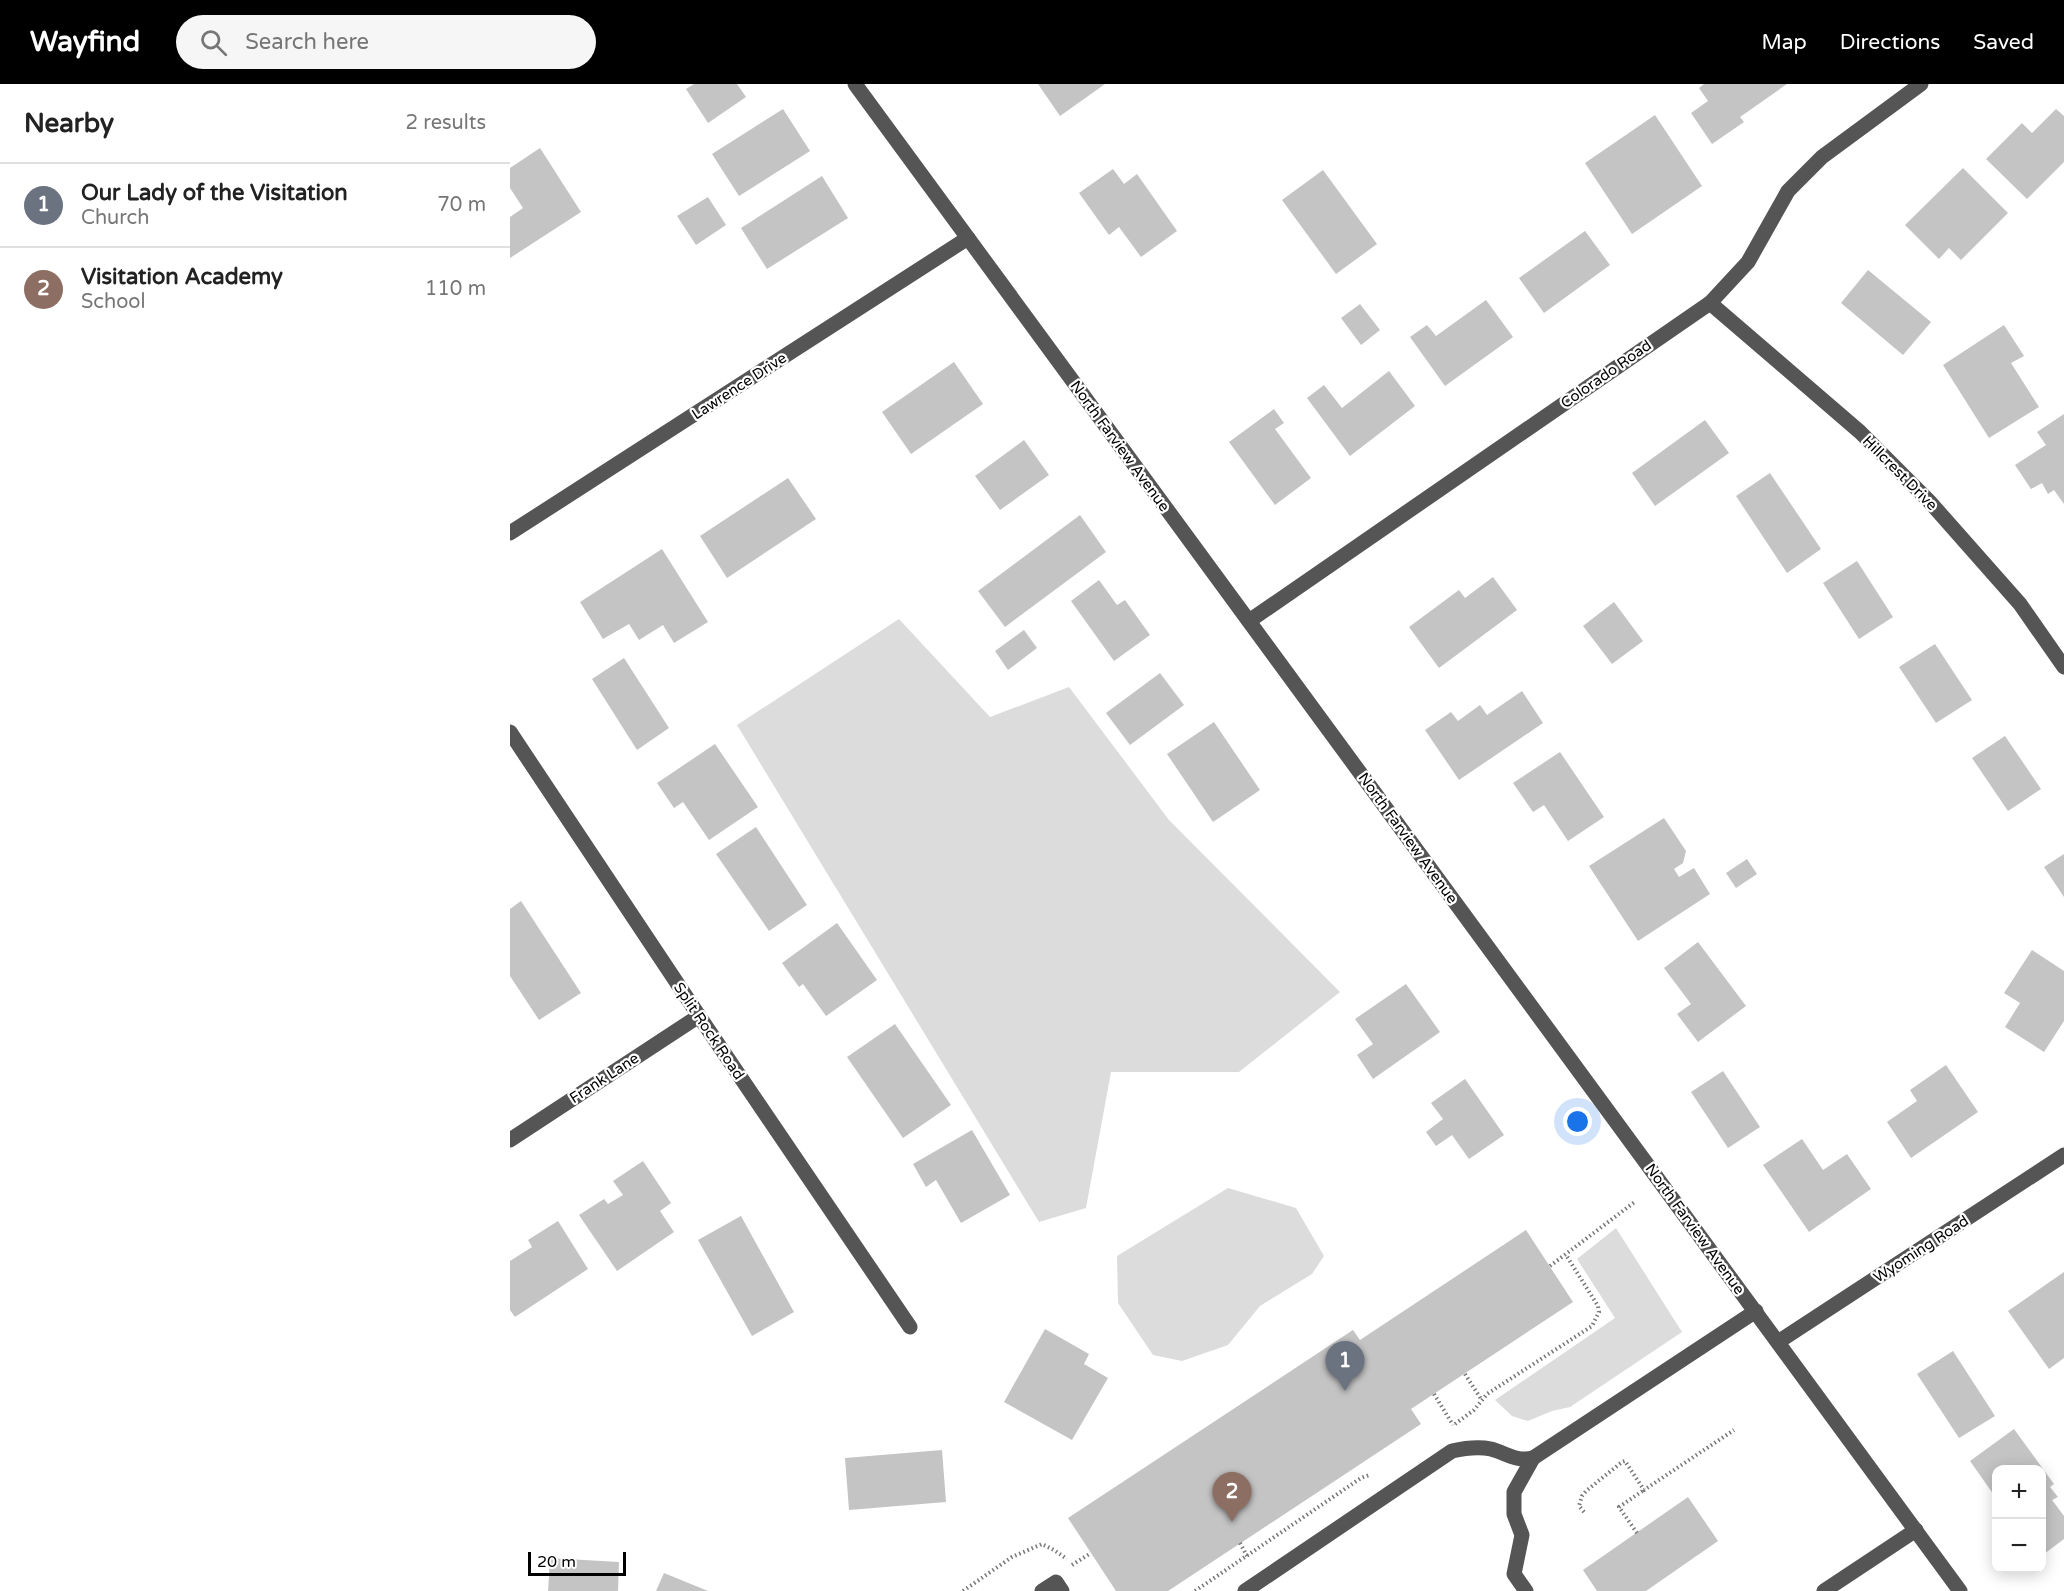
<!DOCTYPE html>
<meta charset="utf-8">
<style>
:root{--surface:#fff;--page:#f6f6f6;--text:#222;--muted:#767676;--line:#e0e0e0;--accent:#000}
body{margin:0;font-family:"Varela Round",sans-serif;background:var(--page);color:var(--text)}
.controls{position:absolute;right:18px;bottom:18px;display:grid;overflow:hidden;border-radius:12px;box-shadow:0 3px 15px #0003}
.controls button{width:54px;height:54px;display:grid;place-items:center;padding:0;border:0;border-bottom:2px solid var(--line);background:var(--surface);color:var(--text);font:30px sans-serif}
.scale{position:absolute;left:18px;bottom:15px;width:98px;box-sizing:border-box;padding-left:6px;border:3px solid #000;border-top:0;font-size:16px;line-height:21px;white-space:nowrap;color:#000;-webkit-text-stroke:4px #fff;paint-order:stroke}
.you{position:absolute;left:1068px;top:1038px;width:21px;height:21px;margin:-15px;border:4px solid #fff;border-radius:50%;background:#1a73e8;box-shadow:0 0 0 9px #1a73e833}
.badge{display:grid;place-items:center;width:39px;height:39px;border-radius:50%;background:var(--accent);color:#fff;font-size:20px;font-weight:700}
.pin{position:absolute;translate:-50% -50px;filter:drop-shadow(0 2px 3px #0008)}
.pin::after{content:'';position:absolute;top:32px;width:21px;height:18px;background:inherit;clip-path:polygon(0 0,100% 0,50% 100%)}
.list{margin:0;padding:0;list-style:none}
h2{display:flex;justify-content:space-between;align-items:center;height:78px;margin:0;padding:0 24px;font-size:26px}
h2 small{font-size:20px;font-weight:400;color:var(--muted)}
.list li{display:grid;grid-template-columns:39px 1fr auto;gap:18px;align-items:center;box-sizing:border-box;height:84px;padding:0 24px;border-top:2px solid var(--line)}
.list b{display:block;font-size:22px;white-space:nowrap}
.list p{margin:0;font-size:20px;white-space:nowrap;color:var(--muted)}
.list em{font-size:20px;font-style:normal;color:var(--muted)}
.icon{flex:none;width:33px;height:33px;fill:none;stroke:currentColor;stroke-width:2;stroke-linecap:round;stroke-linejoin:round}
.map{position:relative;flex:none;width:1554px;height:1507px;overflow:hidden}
header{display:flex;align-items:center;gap:36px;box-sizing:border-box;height:84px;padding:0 30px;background:var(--accent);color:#fff}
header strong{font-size:28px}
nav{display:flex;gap:33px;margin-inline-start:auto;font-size:21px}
.search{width:420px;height:54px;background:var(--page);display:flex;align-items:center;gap:15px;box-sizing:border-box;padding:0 21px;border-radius:33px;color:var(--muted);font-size:22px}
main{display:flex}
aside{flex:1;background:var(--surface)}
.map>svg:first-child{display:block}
.green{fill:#dcdcdc}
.building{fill:#c4c4c4}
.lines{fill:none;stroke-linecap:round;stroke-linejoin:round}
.path{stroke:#777;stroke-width:4;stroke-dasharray:1.5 3;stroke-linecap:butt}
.minor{stroke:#555;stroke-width:15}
.labels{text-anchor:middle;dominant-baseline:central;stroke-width:4.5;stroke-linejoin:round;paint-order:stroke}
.street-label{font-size:15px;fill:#000;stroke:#fff}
</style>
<header>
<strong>Wayfind</strong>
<div class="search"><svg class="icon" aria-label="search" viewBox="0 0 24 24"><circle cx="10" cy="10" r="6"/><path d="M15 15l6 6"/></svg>Search here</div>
<nav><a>Map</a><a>Directions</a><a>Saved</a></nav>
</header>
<main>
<aside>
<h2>Nearby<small>2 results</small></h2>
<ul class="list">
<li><span class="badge" style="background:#6b7280">1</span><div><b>Our Lady of the Visitation</b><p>Church</p></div><em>70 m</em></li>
<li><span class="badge" style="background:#8d6e63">2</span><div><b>Visitation Academy</b><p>School</p></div><em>110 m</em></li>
</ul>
</aside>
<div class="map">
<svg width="1554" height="1507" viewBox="0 0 1554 1507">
<rect width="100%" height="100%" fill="#fff"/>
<g class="green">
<path d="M389,535L480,633L559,603L659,736L830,908L729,988H601L576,1124L529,1138L227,641Z"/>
<path d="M718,1104L786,1124L814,1172L802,1190L750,1222L718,1261L672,1277L643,1271L608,1219L607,1172Z"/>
<path d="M1106,1144L1172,1248L1060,1323L1042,1327L1018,1337L1002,1332L985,1316L1105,1234L1067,1175Z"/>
</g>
<g class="building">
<path d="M184,0H227L236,13L198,39L176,5Z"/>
<path d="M528,0H595L550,32Z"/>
<path d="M1194,0H1277L1230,33L1234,38L1202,60L1181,29L1198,17L1189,4Z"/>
<path d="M273,25L300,67L229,112L202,70Z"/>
<path d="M1546,25L1554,32V78L1517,115L1476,75L1512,39L1522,49Z"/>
<path d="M1145,31L1192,102L1122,150L1075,79Z"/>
<path d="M30,64L71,128L0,174V133L13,124L0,104V84Z"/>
<path d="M1453,84L1498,129L1451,176L1439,164L1429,175L1395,141Z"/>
<path d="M603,85L614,100L627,90L667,147L631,173L609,143L599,151L569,109Z"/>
<path d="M813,86L867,160L826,190L772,116Z"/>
<path d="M312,92L338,134L257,185L231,144Z"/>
<path d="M198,113L216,141L186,161L167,132Z"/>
<path d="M1075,147L1100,181L1034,229L1009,194Z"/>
<path d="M1358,186L1421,238L1393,271L1331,219Z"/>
<path d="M976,216L1003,253L935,302L900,253L917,241L926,252Z"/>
<path d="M850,220L870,246L851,261L831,234Z"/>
<path d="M1494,241L1514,272L1501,279L1529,323L1479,354L1433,281Z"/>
<path d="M444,278L473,320L401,370L372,328Z"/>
<path d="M879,287L905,322L840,372L797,314L814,301L832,324Z"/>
<path d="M764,325L774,339L765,345L801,394L765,421L719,358Z"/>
<path d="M1554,330V420L1544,406L1538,410L1532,399L1521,405L1505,381L1536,361L1527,348Z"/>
<path d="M1195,336L1219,369L1145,422L1122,389Z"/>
<path d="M514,356L539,391L490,426L465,392Z"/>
<path d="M1260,389L1311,465L1277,489L1226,412Z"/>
<path d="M278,394L306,435L217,494L190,452Z"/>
<path d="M570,431L596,468L495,543L468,507Z"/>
<path d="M152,465L198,538L164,559L153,541L129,556L119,540L93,555L70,518Z"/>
<path d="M1347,477L1383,533L1349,555L1313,499Z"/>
<path d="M983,493L1007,526L929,584L899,543L949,506L955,514Z"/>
<path d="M589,496L607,521L615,516L640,551L604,577L561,517Z"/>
<path d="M1104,518L1133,557L1102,580L1073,542Z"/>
<path d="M514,546L527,564L498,586L485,567Z"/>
<path d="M1425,560L1462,616L1426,639L1389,583Z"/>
<path d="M114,574L159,644L127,666L82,595Z"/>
<path d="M650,589L674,621L620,661L596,629Z"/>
<path d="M1012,607L1033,639L949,696L915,646L941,628L948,637L970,621L977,631Z"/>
<path d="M704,638L750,706L703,738L657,670Z"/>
<path d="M1495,652L1531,705L1498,727L1462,674Z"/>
<path d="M205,660L248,723L199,756L173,718L164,724L147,699Z"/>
<path d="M1050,668L1094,733L1058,757L1034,721L1023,728L1003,699Z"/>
<path d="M1154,734L1176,767L1173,779L1164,785L1169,793L1184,784L1200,810L1128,857L1079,782Z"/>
<path d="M246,743L297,821L259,847L206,770Z"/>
<path d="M1554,770V813L1534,783Z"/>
<path d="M1237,775L1247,790L1226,804L1216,789Z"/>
<path d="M11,817L71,909L29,936L0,892V825Z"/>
<path d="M327,839L367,896L316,932L293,900L289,903L272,879Z"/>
<path d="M1188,858L1236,922L1188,958L1167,930L1181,920L1154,884Z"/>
<path d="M1522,866L1554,887V937L1534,968L1495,943L1510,919L1494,909Z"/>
<path d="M896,900L930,948L863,995L847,971L863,960L845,935Z"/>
<path d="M385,940L441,1021L393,1054L337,973Z"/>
<path d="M1436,981L1468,1028L1401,1074L1377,1038L1407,1017L1400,1006Z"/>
<path d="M1213,987L1250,1043L1218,1064L1181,1008Z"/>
<path d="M955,995L994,1051L959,1075L942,1051L926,1062L916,1048L933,1035L921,1019Z"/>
<path d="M462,1046L500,1111L451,1139L426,1096L416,1103L403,1080Z"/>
<path d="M1292,1055L1313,1086L1337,1070L1361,1105L1299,1148L1253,1081Z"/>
<path d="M133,1077L161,1119L150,1127L164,1148L107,1187L69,1131L94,1115L98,1120L113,1111L103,1097Z"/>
<path d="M231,1132L284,1228L242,1252L188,1156Z"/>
<path d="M48,1137L78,1185L5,1233L0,1226V1177L22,1163L18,1156Z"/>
<path d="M1016,1146L1063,1218L901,1325L911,1340L658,1507H606L558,1434L843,1246L850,1256Z"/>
<path d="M1554,1188V1274L1539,1285L1498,1227Z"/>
<path d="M535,1245L579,1270L574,1280L598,1294L562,1356L494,1318Z"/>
<path d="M1443,1267L1485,1332L1449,1354L1407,1290Z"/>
<path d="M1504,1345L1544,1400L1540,1403L1548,1413L1542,1416L1554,1432V1455L1534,1470L1532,1467V1386H1486V1414L1460,1377Z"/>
<path d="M432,1366L436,1418L339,1426L335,1374Z"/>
<path d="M1178,1413L1208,1457L1136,1507H1087L1073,1486Z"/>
<path d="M40,1474L109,1478L108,1507H38Z"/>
<path d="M154,1489L198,1507H146Z"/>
</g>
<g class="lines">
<g class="path">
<path d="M1040,1182L1126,1117"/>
<path d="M955,1290L971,1315"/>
<path d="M924,1310L943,1341"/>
<path d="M945,1340L964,1326L977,1310L1082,1242L1089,1228L1088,1222L1056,1171"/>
<path d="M1074,1428L1069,1422L1072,1412L1076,1407L1112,1378L1115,1377L1134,1406L1224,1346"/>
<path d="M1127,1449L1109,1423L1134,1406"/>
<path d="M730,1459L737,1472"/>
<path d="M562,1481L581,1469"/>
<path d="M453,1507L502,1473L532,1460L544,1466L557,1475"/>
<path d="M685,1507L851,1394L859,1391"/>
</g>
<g class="minor">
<path d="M345,0L1450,1507"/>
<path d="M1200,219L1350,348L1419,417L1510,520L1554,583"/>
<path d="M0,449L458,154"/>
<path d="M739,537L1200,219L1238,178L1278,107L1312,73L1411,0"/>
<path d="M0,648L189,932L400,1243"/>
<path d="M0,1056L189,932"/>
<path d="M1268,1258L1554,1071"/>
<path d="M532,1507L546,1498L552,1507"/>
<path d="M735,1507L942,1367C955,1364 967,1362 981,1365C996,1369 1006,1378 1023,1374L1246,1227"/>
<path d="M1016,1507L1004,1490L1012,1451L1004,1430V1408L1023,1374"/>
<path d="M1314,1507L1406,1446"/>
</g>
</g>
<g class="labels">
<g class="street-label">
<text transform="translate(1096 290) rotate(-35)">Colorado Road</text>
<text transform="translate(229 302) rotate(-33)">Lawrence Drive</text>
<text transform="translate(610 362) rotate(54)">North Farview Avenue</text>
<text transform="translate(1390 389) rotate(45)">Hillcrest Drive</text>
<text transform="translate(898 754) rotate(54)">North Farview Avenue</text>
<text transform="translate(199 947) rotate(56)">Split Rock Road</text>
<text transform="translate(94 994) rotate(-33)">Frank Lane</text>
<text transform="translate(1185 1145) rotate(54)">North Farview Avenue</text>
<text transform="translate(1411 1165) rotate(-33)">Wyoming Road</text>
</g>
</g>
</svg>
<div class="controls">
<button>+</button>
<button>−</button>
</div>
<div class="scale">20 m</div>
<div class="you"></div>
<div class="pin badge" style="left:835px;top:1307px;background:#6b7280">1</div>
<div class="pin badge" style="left:722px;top:1438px;background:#8d6e63">2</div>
</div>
</main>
